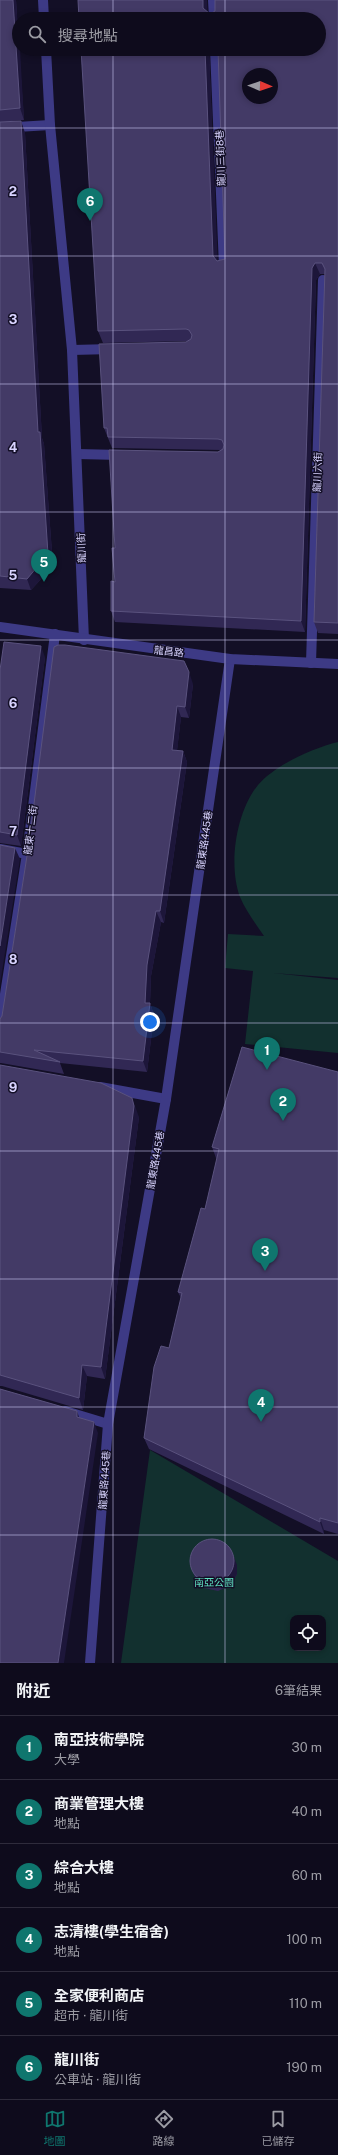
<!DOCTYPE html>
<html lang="zh-TW">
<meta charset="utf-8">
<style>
:root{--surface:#0e0b1c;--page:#1c1929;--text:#f1f3f6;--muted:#9b9ba3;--line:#2e2b3b;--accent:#0f766e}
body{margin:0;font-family:"Public Sans","Noto Sans TC",sans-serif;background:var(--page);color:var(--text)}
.controls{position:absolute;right:12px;bottom:12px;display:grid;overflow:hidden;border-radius:8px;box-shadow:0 2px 6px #0003}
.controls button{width:36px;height:36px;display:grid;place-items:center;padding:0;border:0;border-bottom:1px solid var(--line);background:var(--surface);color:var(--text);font:20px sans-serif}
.compass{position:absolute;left:242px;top:68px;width:36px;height:36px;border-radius:50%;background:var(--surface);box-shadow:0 2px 6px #0003;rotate:92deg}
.you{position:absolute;left:150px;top:1022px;width:14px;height:14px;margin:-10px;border:3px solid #fff;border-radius:50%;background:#1a73e8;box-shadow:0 0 0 6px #1a73e833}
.badge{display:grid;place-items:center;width:26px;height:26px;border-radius:50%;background:var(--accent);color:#fff;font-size:13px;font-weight:700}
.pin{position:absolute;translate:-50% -33px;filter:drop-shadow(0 1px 2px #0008)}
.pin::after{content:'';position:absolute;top:21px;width:14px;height:12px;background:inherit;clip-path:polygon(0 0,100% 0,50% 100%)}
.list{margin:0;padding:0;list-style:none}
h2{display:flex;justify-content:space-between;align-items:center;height:52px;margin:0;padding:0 16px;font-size:17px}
h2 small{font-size:13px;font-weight:400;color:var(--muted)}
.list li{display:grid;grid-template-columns:26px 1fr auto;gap:12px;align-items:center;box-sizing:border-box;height:64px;padding:0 16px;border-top:1px solid var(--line)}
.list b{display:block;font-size:15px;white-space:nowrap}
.list p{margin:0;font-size:13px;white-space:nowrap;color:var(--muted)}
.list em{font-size:13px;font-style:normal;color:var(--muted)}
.icon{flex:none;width:22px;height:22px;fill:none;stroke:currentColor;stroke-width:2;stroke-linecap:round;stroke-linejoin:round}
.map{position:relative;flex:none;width:338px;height:1663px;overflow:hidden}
.search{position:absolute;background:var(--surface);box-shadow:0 2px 6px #0003;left:12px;right:12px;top:12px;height:44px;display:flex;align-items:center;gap:10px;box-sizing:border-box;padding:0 14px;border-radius:22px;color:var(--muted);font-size:15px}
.sheet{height:436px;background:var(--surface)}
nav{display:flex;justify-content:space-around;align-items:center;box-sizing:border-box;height:56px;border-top:1px solid var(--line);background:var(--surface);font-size:11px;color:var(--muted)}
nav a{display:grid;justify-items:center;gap:2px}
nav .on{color:var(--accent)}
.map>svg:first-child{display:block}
.green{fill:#12302f;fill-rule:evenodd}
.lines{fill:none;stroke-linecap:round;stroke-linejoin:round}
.lane{stroke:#3d3a85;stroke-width:10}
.street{stroke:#3d3a85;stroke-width:10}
.wall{fill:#312854}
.shaded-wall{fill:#1d163a}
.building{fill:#433a66;stroke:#5a527e;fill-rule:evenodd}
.grid{fill:none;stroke:#d9d4ff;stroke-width:1;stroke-opacity:0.55}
.labels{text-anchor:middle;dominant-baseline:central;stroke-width:3;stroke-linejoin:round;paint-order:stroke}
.street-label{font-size:10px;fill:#d9d4ff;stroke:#130f26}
.park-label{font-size:10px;fill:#5fe0c0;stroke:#130f26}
.grid-label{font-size:13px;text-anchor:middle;font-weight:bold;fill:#d9d4ff;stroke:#130f26;stroke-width:3;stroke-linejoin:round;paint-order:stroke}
</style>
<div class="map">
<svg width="338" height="1663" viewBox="0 0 338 1663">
<rect width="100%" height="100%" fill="#130f26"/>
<g class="green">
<path d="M338,742V978L273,973L338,980V1053L245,1044L253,971L225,968L228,934L264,936C255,923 246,911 240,897C228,865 236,812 258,785C275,765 313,748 338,742Z"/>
<path d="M150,1450L338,1561V1663H121ZM293,1618H323V1648H293Z"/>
</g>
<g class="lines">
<g class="lane">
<path d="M213,0L214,19"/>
<path d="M215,49L224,267"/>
<path d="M0,128L50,125"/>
<path d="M72,350L112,349"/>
<path d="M77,454L121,455"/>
<path d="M311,663L323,280"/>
<path d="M0,849L27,854"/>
<path d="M0,1026L27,854L55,634"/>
<path d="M100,1087L166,1099"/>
<path d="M65,1411L108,1424"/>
<path d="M90,1663L108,1424L166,1099L230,659"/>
</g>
<g class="street">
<path d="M43,0L44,19"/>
<path d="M46,49L50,125L72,350L84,640"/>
<path d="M0,627L230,659L338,664"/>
</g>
</g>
<g class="wall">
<path d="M0,0H16L19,49L24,120L0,122Z"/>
<path d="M207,0V12L210,14L338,0V634L318,633L314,622L325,274H320L316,280L305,632L115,622L111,611L115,582V548L218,452L221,450L112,448L104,428L186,342L189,341L103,343L98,331L209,49L217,261L225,259L319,19H79Z"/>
<path d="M21,121L25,133L42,438L44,444L53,566L31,590L0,588V122Z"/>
<path d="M45,657L21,846L0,843V670Z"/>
<path d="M193,684L189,718L181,717L177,750L183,751L187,762L164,923L161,922L151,976L150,1003L154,1015L147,1072L60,1063L64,1074L1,1063H0V1019L2,1016L29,843Z"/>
<path d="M0,1065L139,1117L105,1379L87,1376L83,1410L2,1386H0Z"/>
<path d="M338,1072V1534L324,1530V1534L149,1449L144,1438L169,1348L181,1298L178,1292L205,1209L217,1159L216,1158L212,1147Z"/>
<path d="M237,1565V1574L233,1582L227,1587L218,1591L204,1588L196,1581L193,1572Z"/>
</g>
<g class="shaded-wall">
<path d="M13,0H16L19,49H20L24,120L20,108Z"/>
<path d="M203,0H207L208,19L203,8Z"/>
<path d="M205,49H209L218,267L213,256Z"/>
<path d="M21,121L25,133L42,438L44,444L53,566L31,590L27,579L38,432Z"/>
<path d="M315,263L320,274L316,280L305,632L301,621L312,268Z"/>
<path d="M41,646L45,657L21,846L17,835Z"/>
<path d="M189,672L193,684L189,718L185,707Z"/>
<path d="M177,706L181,717L176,761L172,750Z"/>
<path d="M183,751L187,762L164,923L160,911Z"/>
<path d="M15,848L20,859L0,984V946Z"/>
<path d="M156,911L161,922L151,976L150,1003L154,1015L147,1072L143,1061L147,965Z"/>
<path d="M132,1098L139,1117L105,1379L101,1367Z"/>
<path d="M82,1365L87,1376L83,1410L79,1398Z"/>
<path d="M77,1411L81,1423L77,1417Z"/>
<path d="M94,1422L98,1433L64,1663H58Z"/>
<path d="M320,1518L324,1530V1534L320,1522Z"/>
<path d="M234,1557L237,1565V1574L233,1582L227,1587L224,1579Z"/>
</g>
<g class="building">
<path d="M0,0H13L20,108L0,110Z"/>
<path d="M78,0H203V8L210,14L215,11V0H338V623L314,622L325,269L322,263H315L312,268L301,621L111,611V581L115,582L112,548H115L109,450L218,452L223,449L224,445L222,440L218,439L108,437L107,428H104L99,344L186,342L191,339L192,335L189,330L186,329L98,331L81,49H205L213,256L217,261L225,259L218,49H319V19H79ZM248,74H272V98H248Z"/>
<path d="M21,121L38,432H40L48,554L27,579L0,576V122Z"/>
<path d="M4,642L41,646L17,835L0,832V670Z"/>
<path d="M58,645H65L184,661L189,672L185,707L177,706L172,750L183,751L160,911H156L147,965L145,1003H150L143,1061L34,1050L60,1062L0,1052V1019L2,1016L29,843L54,647Z"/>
<path d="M0,845L15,848L0,946Z"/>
<path d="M242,1047L338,1072V1523L320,1518V1522L144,1438L154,1367L161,1346L169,1348L182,1293L178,1292L201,1208L205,1209L219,1149L212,1147Z"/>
<path d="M0,1065L101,1083L132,1098L134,1106L101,1367L82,1365L79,1398L0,1375Z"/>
<path d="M0,1389L77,1411V1417L94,1422L58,1663H0Z"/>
<circle cx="212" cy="1561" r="22"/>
</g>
<path class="grid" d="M113,0V19M225,0V19M113,49V1663M225,49V1663M0,128H338M0,256H338M0,384H338M0,512H338M0,640H338M0,768H338M0,895H338M0,1023H338M0,1151H338M0,1279H338M0,1407H338M0,1535H338"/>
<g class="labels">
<g class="street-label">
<text transform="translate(220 158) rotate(-92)">龍川三街8巷</text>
<text transform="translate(317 472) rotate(-88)">龍川六街</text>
<text transform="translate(81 548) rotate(-92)">龍川街</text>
<text transform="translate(169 651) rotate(7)">龍昌路</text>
<text transform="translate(30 830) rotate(-83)">龍東十二街</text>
<text transform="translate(204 840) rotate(-82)">龍東路445巷</text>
<text transform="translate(155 1160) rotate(-80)">龍東路445巷</text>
<text transform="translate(104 1480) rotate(-86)">龍東路445巷</text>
</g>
<g class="park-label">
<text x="214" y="1582">南亞公園</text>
</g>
</g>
<g class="grid-label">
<text x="13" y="196">2</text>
<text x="13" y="324">3</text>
<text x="13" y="452">4</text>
<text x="13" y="580">5</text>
<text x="13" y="708">6</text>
<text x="13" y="836">7</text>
<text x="13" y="964">8</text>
<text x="13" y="1092">9</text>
</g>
</svg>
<div class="controls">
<button><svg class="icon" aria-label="locate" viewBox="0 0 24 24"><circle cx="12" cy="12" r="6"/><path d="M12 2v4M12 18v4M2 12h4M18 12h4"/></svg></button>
</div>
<svg class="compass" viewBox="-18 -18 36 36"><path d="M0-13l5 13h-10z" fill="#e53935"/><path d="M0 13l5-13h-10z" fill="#9b9ba3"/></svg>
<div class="you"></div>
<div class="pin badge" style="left:267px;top:1070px">1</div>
<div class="pin badge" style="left:283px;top:1121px">2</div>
<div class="pin badge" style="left:265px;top:1271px">3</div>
<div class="pin badge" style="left:261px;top:1422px">4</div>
<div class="pin badge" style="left:44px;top:582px">5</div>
<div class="pin badge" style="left:90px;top:221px">6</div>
<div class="search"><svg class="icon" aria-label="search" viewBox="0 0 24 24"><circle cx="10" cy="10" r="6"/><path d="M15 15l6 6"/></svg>搜尋地點</div>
</div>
<section class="sheet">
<h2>附近<small>6筆結果</small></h2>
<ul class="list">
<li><span class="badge">1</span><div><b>南亞技術學院</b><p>大學</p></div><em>30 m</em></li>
<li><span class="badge">2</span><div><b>商業管理大樓</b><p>地點</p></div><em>40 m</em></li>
<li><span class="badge">3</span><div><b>綜合大樓</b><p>地點</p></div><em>60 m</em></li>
<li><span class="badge">4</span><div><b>志清樓(學生宿舍)</b><p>地點</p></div><em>100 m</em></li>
<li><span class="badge">5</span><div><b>全家便利商店</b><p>超市 · 龍川街</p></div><em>110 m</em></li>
<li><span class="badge">6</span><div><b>龍川街</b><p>公車站 · 龍川街</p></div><em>190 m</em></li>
</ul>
</section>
<nav>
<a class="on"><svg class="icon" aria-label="map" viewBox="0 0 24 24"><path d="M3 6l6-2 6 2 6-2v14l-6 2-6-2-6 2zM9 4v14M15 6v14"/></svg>地圖</a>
<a><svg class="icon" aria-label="directions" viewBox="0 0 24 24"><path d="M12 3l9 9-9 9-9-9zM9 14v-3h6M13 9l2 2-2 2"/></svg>路線</a>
<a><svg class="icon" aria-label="saved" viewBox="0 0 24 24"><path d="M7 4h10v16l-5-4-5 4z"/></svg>已儲存</a>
</nav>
